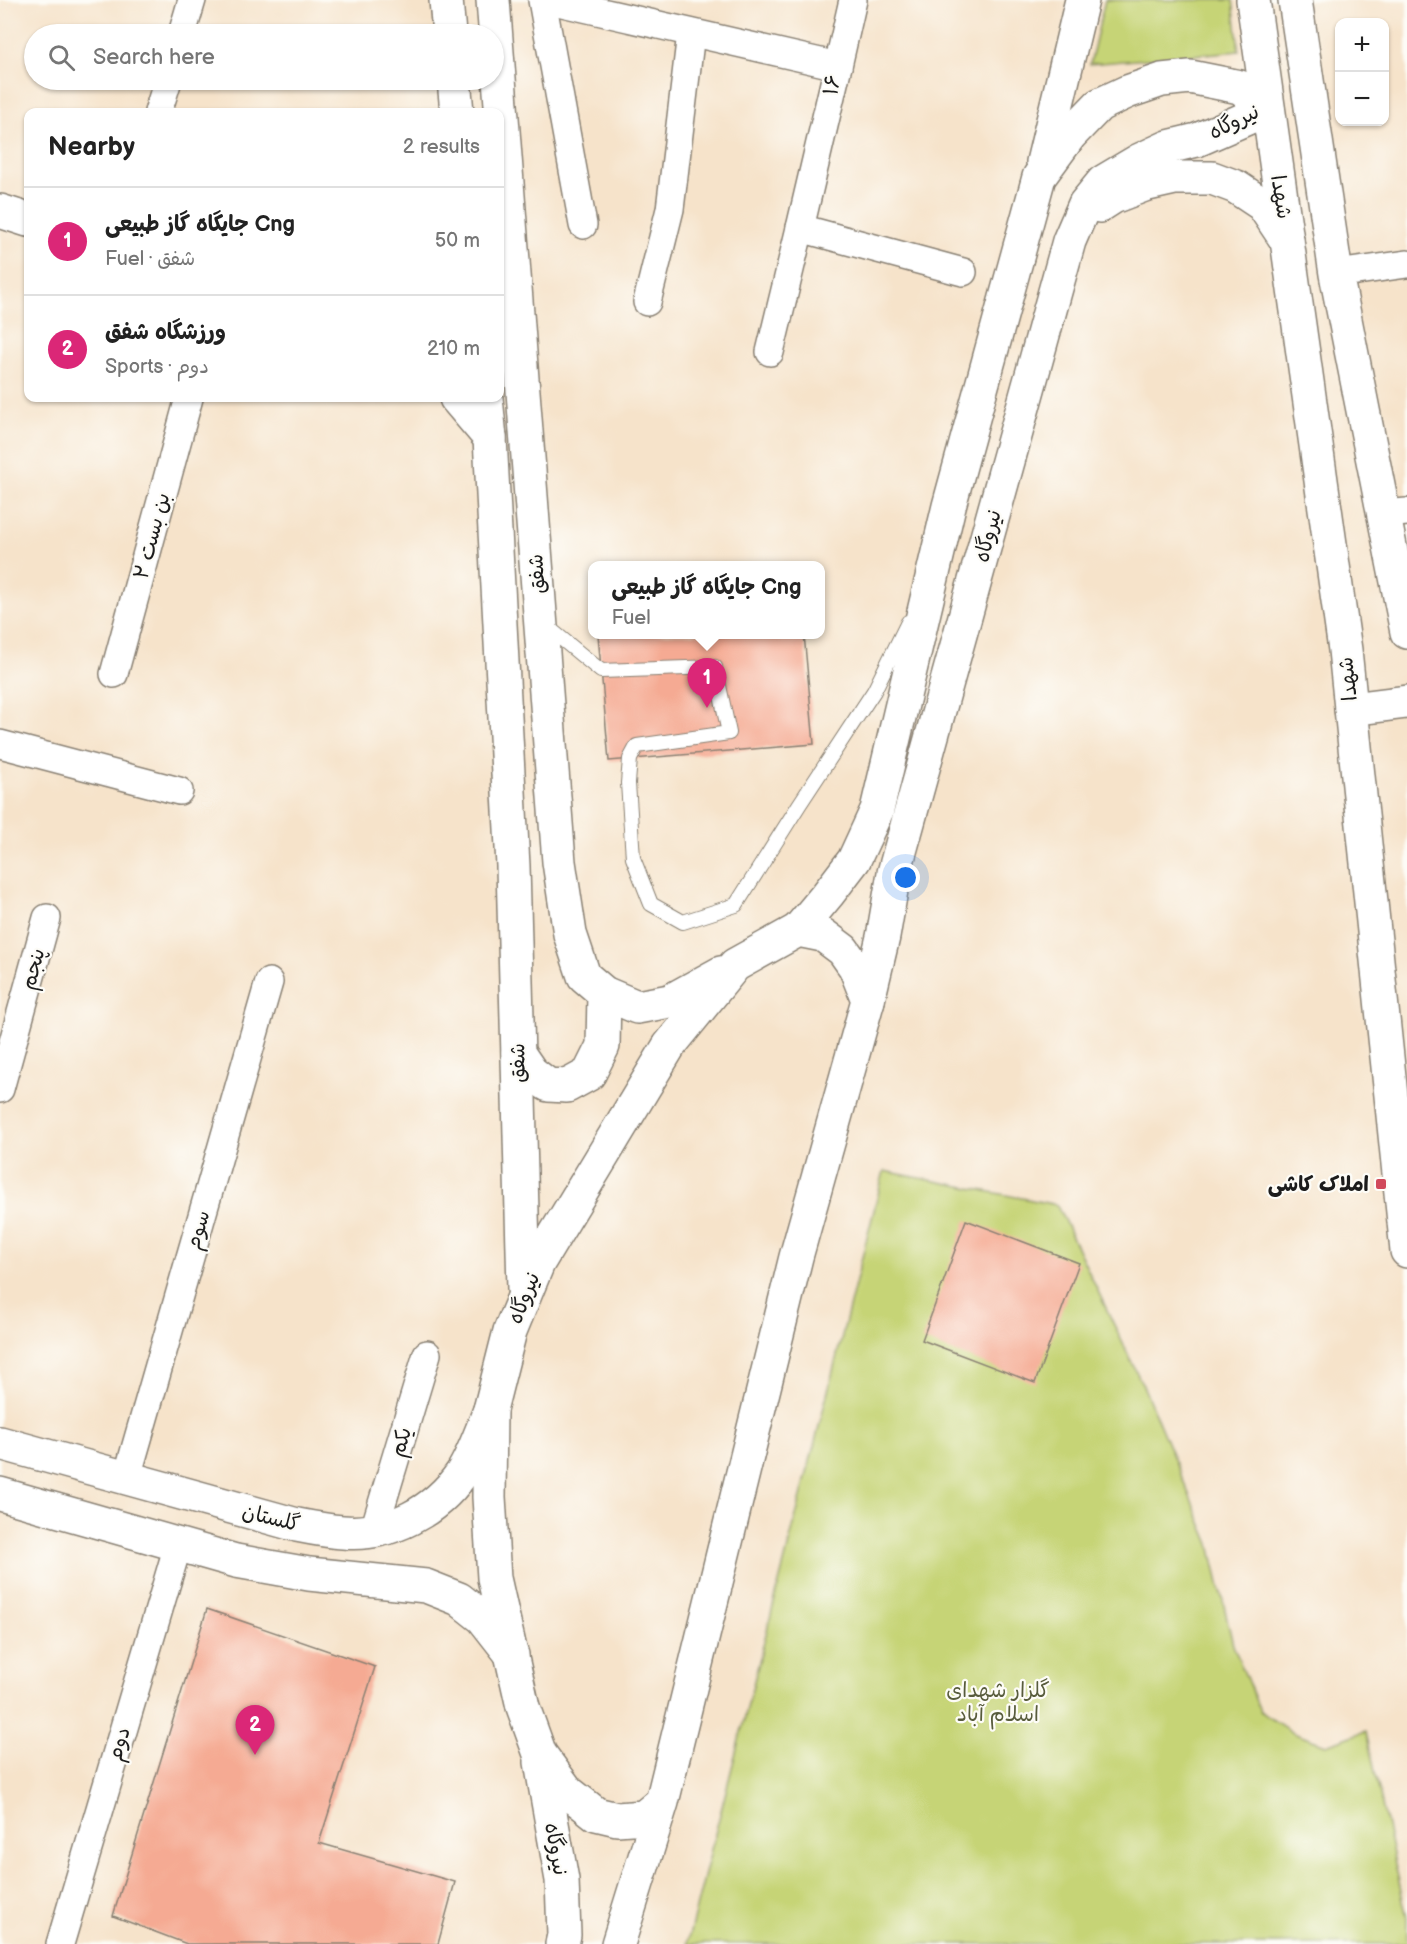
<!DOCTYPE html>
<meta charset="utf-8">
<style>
:root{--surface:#fff;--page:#f6f6f6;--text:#222;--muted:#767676;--line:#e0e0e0;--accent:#db2777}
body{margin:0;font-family:"Balsamiq Sans","Playpen Sans Arabic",sans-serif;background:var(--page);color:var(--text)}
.controls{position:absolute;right:18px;top:18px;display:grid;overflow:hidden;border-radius:12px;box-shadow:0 2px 4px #0004}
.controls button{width:54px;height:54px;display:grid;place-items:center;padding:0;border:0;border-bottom:2px solid var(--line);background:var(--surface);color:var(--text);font:30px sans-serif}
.you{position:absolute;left:906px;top:878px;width:21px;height:21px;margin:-15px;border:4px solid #fff;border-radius:50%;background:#1a73e8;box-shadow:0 0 0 9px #1a73e833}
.badge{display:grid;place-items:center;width:39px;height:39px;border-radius:50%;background:var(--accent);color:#fff;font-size:20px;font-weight:700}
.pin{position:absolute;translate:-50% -50px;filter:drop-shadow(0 2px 3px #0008)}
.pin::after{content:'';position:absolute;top:32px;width:21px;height:18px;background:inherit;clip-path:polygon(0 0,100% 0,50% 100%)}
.popup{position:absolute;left:588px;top:561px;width:237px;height:78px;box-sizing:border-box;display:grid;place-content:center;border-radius:12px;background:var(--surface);filter:drop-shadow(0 2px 4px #0005);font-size:20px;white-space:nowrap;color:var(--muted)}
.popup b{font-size:22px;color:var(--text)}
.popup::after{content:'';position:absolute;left:50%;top:100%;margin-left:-12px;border:12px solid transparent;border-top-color:var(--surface)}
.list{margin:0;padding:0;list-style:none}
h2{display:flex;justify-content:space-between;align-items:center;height:78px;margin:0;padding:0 24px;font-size:26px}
h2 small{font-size:20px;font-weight:400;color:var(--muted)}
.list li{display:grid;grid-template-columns:39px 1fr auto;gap:18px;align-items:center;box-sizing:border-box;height:108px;padding:0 24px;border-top:2px solid var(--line)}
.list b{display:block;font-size:22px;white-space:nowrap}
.list p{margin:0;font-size:20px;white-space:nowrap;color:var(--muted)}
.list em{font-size:20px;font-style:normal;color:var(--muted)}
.icon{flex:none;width:33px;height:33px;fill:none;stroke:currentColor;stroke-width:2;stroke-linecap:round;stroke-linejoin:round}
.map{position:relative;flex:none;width:1407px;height:1944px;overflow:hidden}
.search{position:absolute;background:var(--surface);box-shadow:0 2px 4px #0004;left:24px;top:24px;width:480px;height:66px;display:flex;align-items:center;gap:15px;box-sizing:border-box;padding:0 21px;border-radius:33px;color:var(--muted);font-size:22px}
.panel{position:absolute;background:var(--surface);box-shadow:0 2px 4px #0004;left:24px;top:108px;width:480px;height:294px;border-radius:12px}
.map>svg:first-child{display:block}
.green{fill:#c6d476;stroke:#717849;stroke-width:1.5}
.building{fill:#f5aa93}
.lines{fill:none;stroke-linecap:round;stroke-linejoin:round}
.service-casing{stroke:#898073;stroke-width:16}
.minor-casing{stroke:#898073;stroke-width:30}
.tertiary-casing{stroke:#898073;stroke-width:36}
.secondary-casing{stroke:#898073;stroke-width:36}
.primary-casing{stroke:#898073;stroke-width:36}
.service{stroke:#fff;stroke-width:14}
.minor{stroke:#fff;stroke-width:27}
.tertiary{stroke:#fff;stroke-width:33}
.secondary{stroke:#fff;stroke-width:33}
.primary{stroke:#fff;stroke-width:33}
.poi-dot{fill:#d1495b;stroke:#fdfcf7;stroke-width:2}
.labels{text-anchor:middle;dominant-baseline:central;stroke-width:4.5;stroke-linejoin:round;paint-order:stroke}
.street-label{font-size:21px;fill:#1c1c1c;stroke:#fdfcf7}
.poi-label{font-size:21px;font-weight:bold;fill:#1c1c1c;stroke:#fdfcf7;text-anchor:end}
.park-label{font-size:21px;fill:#585c3c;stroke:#fdfcf7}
</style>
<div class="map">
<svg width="1407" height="1944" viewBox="0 0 1407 1944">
<rect width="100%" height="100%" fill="#fdfcf7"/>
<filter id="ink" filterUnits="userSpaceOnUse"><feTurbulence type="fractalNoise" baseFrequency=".0167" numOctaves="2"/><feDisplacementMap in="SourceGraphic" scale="12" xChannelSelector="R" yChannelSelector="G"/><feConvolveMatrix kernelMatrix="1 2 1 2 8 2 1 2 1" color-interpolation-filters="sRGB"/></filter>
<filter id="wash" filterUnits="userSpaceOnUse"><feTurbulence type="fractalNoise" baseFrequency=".008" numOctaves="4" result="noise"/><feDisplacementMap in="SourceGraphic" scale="24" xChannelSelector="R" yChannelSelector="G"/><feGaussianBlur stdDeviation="1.35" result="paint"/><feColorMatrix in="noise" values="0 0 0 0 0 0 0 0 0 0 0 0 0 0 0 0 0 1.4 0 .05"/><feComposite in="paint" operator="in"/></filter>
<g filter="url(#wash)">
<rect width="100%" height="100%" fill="#f6e3ca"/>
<g class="green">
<path d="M1105,0H1233L1239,51L1090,64Z"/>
<path d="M884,1171L1057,1205L1145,1390L1210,1544L1233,1645L1260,1711L1293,1733L1326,1745L1366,1731L1407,1918V1944H687Z"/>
</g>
<g id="blocks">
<g class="building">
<path d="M598,634H804L814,744L609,761Z"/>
<path d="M966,1220L1079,1263L1035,1383L922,1340Z"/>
<path d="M207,1609L375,1667L319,1843L455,1882L438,1944H187L113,1916Z"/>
</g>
</g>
</g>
<g filter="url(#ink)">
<use href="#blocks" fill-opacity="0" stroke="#898073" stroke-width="1.5"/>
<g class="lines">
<g class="service-casing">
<path id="service" d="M545,625L601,671L715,667L729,733L637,746L630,759L628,783L633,858L651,904L683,922L736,905L799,805L874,691L908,622"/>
</g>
<g class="minor-casing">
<g id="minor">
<path d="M542,0L583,225"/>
<path d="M549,0L838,66L800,228L963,272"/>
<path d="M182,34L192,0"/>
<path d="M838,66L853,0"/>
<path d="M158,112L168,80"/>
<path d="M1336,274L1407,264"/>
<path d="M647,302L670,209L691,33"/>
<path d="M770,352L800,228"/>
<path d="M1384,514L1407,512"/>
<path d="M114,674L189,398"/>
<path d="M0,744L179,791"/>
<path d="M0,1089L47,918"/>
<path d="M127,1477L269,982"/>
<path d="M374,1530L427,1354"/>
<path d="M60,1944L178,1545"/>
</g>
</g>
<g class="tertiary-casing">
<g id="tertiary">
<path d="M0,211L28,220"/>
<path d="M456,398L490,438"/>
<path d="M0,1443L297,1525C312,1528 328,1531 343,1532C390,1536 436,1511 462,1473C473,1456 482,1430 490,1410"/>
<path d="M0,1494L236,1561L309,1574L426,1586L459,1599L483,1618L512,1655"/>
</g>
</g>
<g class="secondary-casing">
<g id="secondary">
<path d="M446,0L449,34"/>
<path d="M493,0L559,862L570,934L584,976L604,993L637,1007L670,1001L721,973"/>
<path d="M454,80L457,112"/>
<path d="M1043,162L1082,0"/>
<path d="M1099,206L1113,197L1144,185L1175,178H1212L1236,187L1263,205L1287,241"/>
<path d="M486,398L490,438L513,866L524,1289"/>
<path d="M798,930L828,894L854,860L877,810L949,506L1039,177L1070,135L1099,105L1127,92L1162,80L1190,77L1240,87L1268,109L1197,140L1168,147L1140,160L1103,182L1085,204L1069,241L894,873L883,937L868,1000"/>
<path d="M518,1053L531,1072L548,1085L567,1086L589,1074L603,1046L604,993"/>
<path d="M541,1762L562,1880L564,1935L562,1944"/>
<path d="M618,1944L662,1802L796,1257L868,1000L855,967L843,950L823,935L798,930L735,965L669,1046L538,1263L510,1331L490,1410L489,1497L494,1578L523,1707L540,1754L568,1792L596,1814L617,1819L644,1817L662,1802"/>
</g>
</g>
<g class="primary-casing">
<g id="primary">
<path d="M1253,0L1345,650L1407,1251"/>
<path d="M1295,0L1336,274L1407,632"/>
<path d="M1351,709L1407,702"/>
</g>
</g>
<use href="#service" class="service"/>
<use href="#minor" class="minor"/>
<use href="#tertiary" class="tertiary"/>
<use href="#secondary" class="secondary"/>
<use href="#primary" class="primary"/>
</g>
</g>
<rect class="poi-dot" x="1375" y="1178" width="12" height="12" rx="3"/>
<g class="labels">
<g class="street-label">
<text transform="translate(832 85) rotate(-80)">۱۶</text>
<text transform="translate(1234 122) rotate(-26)">نیروگاه</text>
<text transform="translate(1281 197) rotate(81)">شهدا</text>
<text transform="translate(152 536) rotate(-75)">بن بست ۲</text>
<text transform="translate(988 536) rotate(-75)">نیروگاه</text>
<text transform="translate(537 574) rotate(-94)">شفق</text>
<text transform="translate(1348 679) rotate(-96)">شهدا</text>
<text transform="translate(33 969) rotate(-75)">پنجم</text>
<text transform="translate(518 1063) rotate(-91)">شفق</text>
<text transform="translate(198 1230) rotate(-74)">سوم</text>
<text transform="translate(524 1298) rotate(-68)">نیروگاه</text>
<text transform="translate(401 1442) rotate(-73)">یکم</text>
<text transform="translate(271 1518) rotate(14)">گلستان</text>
<text transform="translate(119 1744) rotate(-74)">دوم</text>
<text transform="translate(556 1849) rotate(80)">نیروگاه</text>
</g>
<g class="poi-label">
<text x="1369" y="1184">املاک کاشی</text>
</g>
<g class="park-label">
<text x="998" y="1690">گلزار شهدای<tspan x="998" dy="24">اسلام آباد</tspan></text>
</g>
</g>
</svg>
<div class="controls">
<button>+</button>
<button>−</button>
</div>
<div class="you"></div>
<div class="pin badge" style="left:707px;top:708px">1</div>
<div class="popup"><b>جایگاه گاز طبیعی Cng</b>Fuel</div>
<div class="pin badge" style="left:255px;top:1755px">2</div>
<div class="search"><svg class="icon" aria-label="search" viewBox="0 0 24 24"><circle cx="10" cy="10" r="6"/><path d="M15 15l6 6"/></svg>Search here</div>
<section class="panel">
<h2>Nearby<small>2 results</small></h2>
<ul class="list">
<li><span class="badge">1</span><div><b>جایگاه گاز طبیعی Cng</b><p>Fuel · شفق</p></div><em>50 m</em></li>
<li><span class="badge">2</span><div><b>ورزشگاه شفق</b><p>Sports · دوم</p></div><em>210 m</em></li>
</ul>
</section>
</div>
